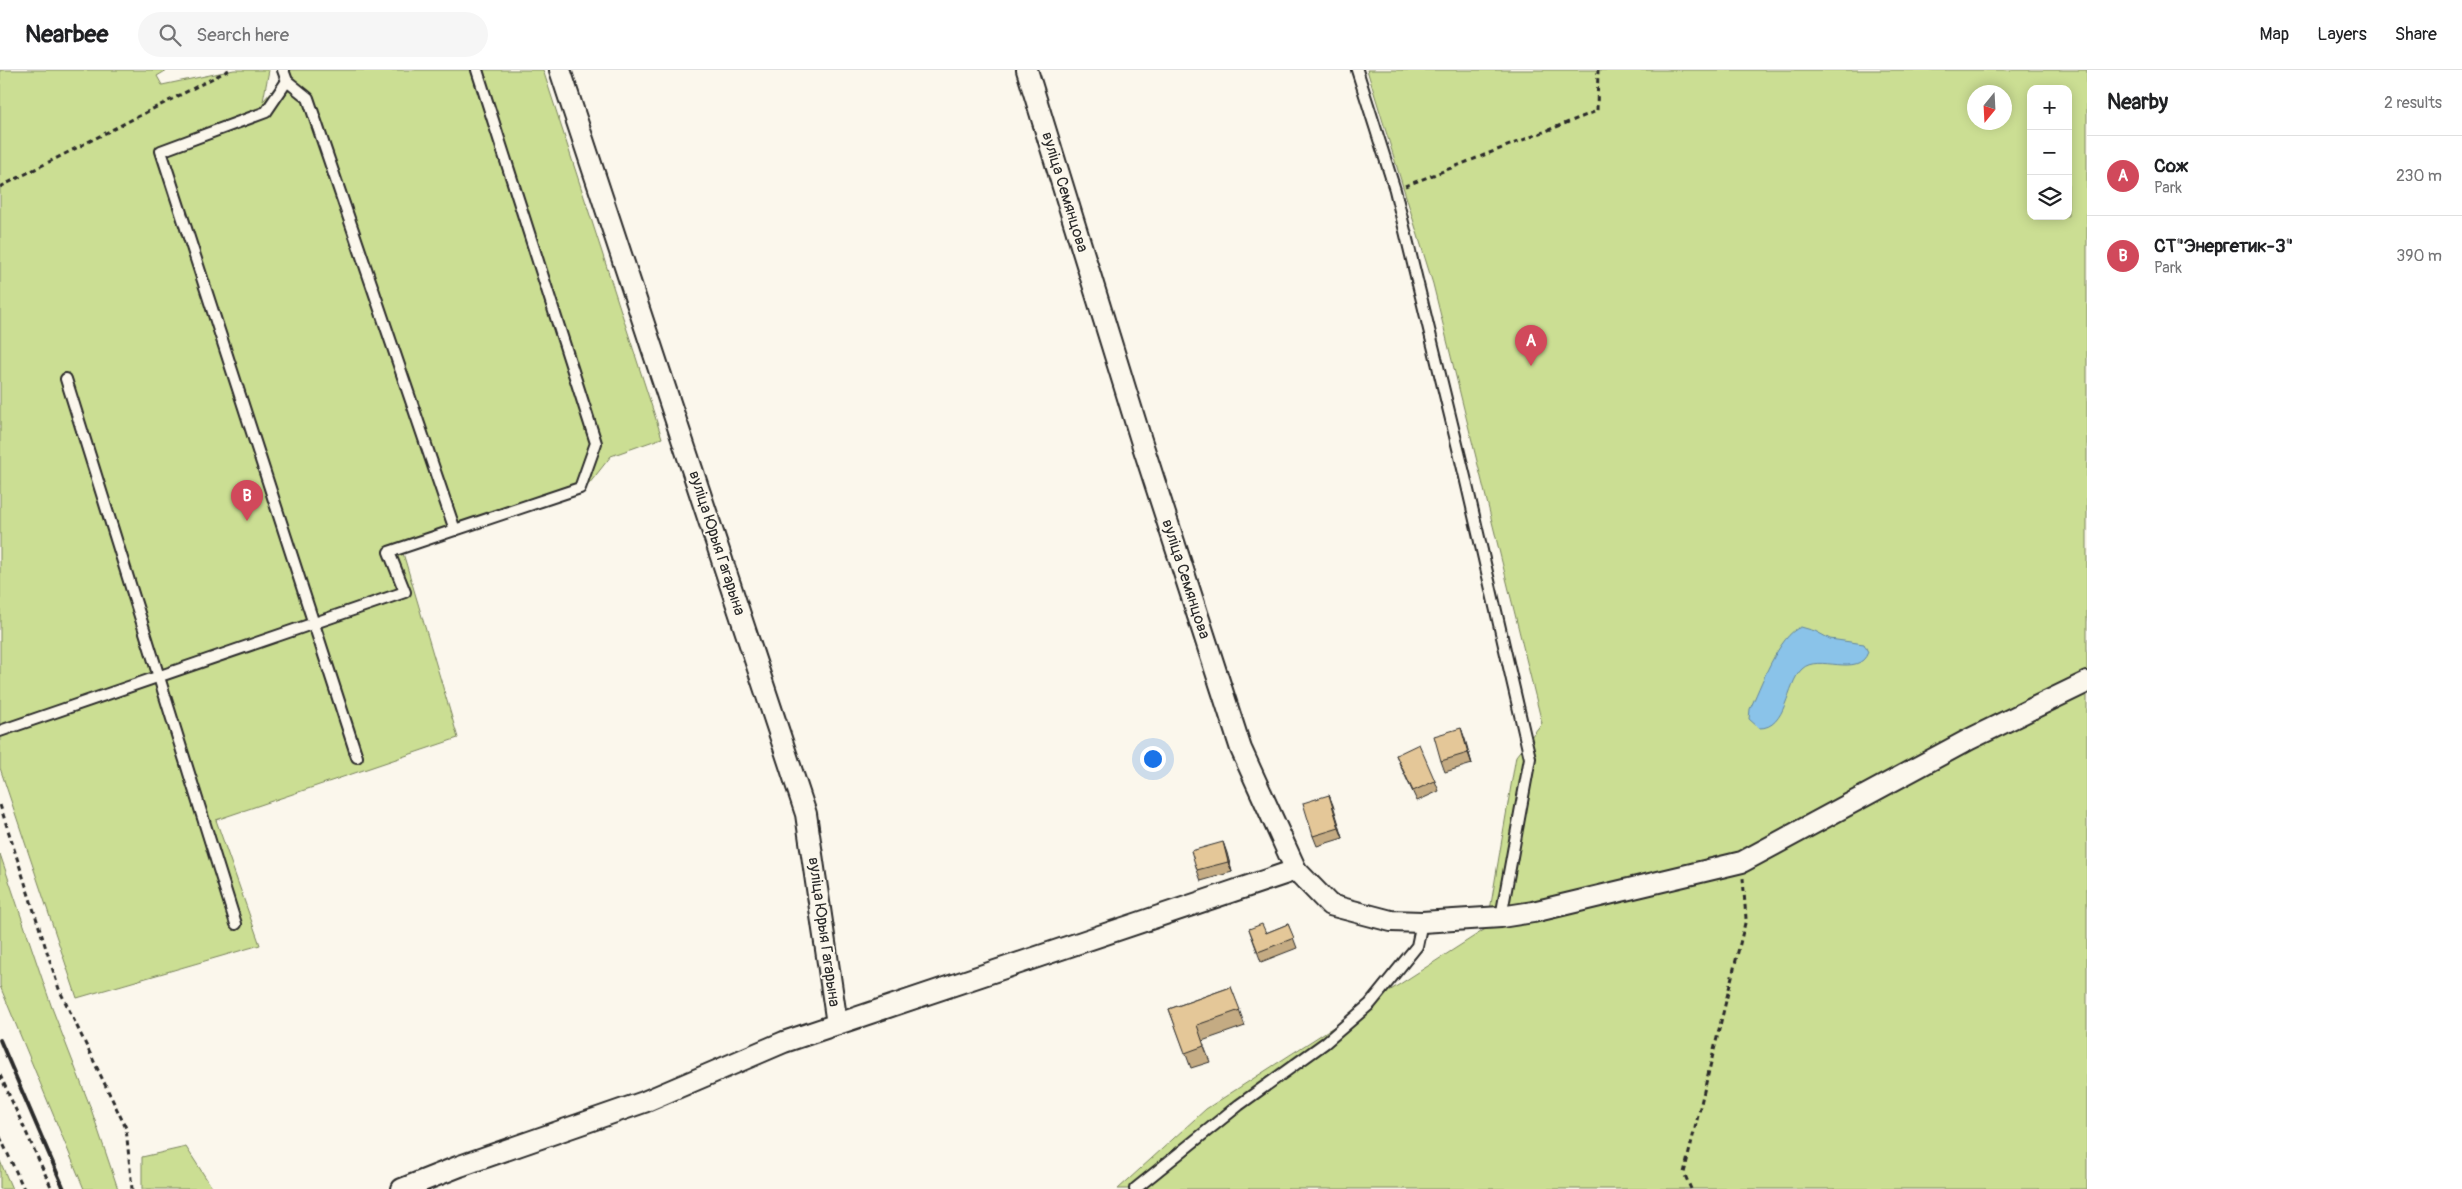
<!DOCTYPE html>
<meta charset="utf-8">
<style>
:root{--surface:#fff;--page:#f6f6f6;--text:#202124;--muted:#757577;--line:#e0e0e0;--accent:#d1495b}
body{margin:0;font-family:Pangolin,sans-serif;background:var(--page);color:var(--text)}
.controls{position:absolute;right:15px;top:15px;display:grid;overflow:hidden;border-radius:10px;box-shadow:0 2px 12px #0003}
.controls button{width:45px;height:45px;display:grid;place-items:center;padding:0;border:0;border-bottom:1px solid var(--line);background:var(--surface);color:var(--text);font:25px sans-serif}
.compass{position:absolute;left:1967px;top:15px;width:45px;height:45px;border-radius:50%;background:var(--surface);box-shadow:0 2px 12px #0003;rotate:198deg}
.you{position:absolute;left:1152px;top:688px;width:18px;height:18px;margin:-12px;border:4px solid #fff;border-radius:50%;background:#1a73e8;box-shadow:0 0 0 8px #1a73e833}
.badge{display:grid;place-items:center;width:32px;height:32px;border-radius:50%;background:var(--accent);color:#fff;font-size:16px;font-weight:700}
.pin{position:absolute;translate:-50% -41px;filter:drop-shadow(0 1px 2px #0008)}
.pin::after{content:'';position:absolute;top:26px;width:18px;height:15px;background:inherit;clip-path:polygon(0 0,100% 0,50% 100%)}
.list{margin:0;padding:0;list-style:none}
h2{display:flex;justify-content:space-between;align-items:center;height:65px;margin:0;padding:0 20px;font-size:21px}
h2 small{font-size:16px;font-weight:400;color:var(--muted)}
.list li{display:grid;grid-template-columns:32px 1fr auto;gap:15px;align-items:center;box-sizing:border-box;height:80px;padding:0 20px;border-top:1px solid var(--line)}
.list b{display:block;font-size:19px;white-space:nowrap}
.list p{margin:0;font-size:16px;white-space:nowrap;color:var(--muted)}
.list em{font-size:16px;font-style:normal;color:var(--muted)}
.icon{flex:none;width:28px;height:28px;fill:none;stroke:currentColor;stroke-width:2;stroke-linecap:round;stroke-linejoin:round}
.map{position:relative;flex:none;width:2087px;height:1119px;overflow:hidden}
header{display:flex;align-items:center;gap:30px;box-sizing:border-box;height:70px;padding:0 25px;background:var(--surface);border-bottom:1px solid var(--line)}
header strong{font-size:24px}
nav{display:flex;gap:28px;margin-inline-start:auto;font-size:18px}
.search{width:350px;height:45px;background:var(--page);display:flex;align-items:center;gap:12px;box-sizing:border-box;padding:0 18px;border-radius:28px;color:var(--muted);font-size:19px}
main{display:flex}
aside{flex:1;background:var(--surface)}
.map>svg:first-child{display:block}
.green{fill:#cbde93;stroke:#7b845f;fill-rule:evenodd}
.water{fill:#8ac3e9;stroke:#64869d}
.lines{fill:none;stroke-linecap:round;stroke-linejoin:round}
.lane-casing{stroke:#2b2b2b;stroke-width:14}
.street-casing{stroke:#2b2b2b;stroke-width:24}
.path{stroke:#2b2b2b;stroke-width:3;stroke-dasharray:5 4;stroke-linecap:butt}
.lane{stroke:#fbf7ec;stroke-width:10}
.street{stroke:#fbf7ec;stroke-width:20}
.rail{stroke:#2b2b2b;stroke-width:4}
.wall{fill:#c4ab83;stroke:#2b2b2b}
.shaded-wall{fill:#a08b6a;stroke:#2b2b2b}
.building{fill:#e4c798;stroke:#2b2b2b}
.labels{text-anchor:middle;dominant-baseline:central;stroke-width:4;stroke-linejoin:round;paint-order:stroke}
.street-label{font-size:16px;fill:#2b2b2b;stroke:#fbf7ec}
</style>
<header>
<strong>Nearbee</strong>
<div class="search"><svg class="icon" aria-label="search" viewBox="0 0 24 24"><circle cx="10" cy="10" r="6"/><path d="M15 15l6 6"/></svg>Search here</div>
<nav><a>Map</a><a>Layers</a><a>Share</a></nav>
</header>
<main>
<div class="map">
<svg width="2087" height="1119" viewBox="0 0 2087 1119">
<rect width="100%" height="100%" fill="#fbf7ec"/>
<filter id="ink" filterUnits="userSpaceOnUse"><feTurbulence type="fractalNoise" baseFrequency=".02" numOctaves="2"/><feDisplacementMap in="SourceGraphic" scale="10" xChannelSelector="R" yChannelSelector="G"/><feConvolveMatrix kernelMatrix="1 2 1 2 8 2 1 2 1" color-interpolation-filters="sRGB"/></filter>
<g filter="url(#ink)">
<g class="green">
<path d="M0,0H167L157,6L162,15L234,0H269L263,31L291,0H543L662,368L611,386L585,419L403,483L458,668L216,750L260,875L77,928L0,698Z"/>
<path d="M1367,0H2087V1119H1118L1206,1039L1487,858L1516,686L1542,653L1433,214ZM2031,19H2068V146H2031ZM1974,22H2004V52H1974Z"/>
<path d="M0,784L52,938L90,1036L118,1119H84L0,916Z"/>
<path d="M186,1077L213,1119H142V1087Z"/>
<path d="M0,1091L12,1119H0Z"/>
</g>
<path class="water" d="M1801,557L1815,561L1830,569L1864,574L1868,582C1859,609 1818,583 1802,599C1786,614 1787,659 1759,658L1749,649L1750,639C1760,618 1779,564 1801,557Z"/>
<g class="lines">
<g class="lane-casing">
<g id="lane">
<path d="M283,0L287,11L308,28L455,460"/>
<path d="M1357,0L1395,120L1465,407L1530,688L1501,847"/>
<path d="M287,11L266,42L161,81L357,687"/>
<path d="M66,309L236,854"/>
<path d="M0,661L405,522L389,482L580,418L596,373L477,0"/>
<path d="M1135,1119L1239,1035L1325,973L1370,934L1417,876L1422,852"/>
</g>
</g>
<g class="street-casing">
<g id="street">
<path d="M560,0L806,744L837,954"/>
<path d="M1027,0L1141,370L1241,679L1296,800L1330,835L1391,851L1422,852L1501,847L1533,842L1742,792L1970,669L2087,612"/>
<path d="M402,1119L460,1096L644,1032L784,972L1296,800"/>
</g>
</g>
<g class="path">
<path d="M1405,116L1597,41L1598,0"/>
<path d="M0,117L229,0"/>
<path d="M0,735L59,919L126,1058L132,1119"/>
<path d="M0,1005L52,1119"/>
<path d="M0,1067L24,1119"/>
<path d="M1691,1119L1684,1103L1746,849L1743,808"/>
</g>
<use href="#lane" class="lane"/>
<use href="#street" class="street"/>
<path class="rail" d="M0,970L64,1119"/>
</g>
<g class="wall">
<path d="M1461,658L1472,694L1445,702L1441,691Z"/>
<path d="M1396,685L1435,711L1439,721L1417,731L1400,695Z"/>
<path d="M1329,725L1343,768L1317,776L1313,766Z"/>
<path d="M1223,772L1232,802L1201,811L1197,800Z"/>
<path d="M1288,854L1297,878L1261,892L1249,859L1266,863Z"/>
<path d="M1231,917L1245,956L1202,971L1210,992L1191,998L1169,939Z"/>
</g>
<g class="shaded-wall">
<path d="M1461,658L1465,669L1472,694L1468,683Z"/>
<path d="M1329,725L1333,735L1343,768L1339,758Z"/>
<path d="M1223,772L1227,783L1232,802L1228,792Z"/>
</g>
<g class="building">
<path d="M1461,658L1468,683L1441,691L1434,666Z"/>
<path d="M1419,674L1435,711L1413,721L1396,685Z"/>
<path d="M1329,725L1339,758L1313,766L1303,733Z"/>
<path d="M1223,772L1228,792L1197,800L1191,781Z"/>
<path d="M1262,854L1266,863L1288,854L1294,868L1258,882L1249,859Z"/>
<path d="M1231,917L1240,940L1197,955L1204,976L1185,983L1169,939Z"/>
</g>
</g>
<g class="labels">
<g class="street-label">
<text transform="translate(1065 122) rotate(73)">вуліца Семянцова</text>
<text transform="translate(717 473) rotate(72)">вуліца Юрыя Гагарына</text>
<text transform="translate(1186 509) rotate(72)">вуліца Семянцова</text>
<text transform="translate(824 862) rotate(82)">вуліца Юрыя Гагарына</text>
</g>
</g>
</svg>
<div class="controls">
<button>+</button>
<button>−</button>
<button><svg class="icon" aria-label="layers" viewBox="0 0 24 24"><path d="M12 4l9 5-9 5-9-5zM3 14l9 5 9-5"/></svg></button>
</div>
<svg class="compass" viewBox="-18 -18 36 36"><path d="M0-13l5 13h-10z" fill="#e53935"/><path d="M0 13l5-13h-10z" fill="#757577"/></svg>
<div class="you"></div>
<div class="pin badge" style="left:1531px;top:296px">A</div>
<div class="pin badge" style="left:247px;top:451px">B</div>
</div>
<aside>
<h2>Nearby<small>2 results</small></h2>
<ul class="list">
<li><span class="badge">A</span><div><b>Сож</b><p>Park</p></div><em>230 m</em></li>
<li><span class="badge">B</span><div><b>СТ&quot;Энергетик-3&quot;</b><p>Park</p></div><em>390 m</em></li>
</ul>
</aside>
</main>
